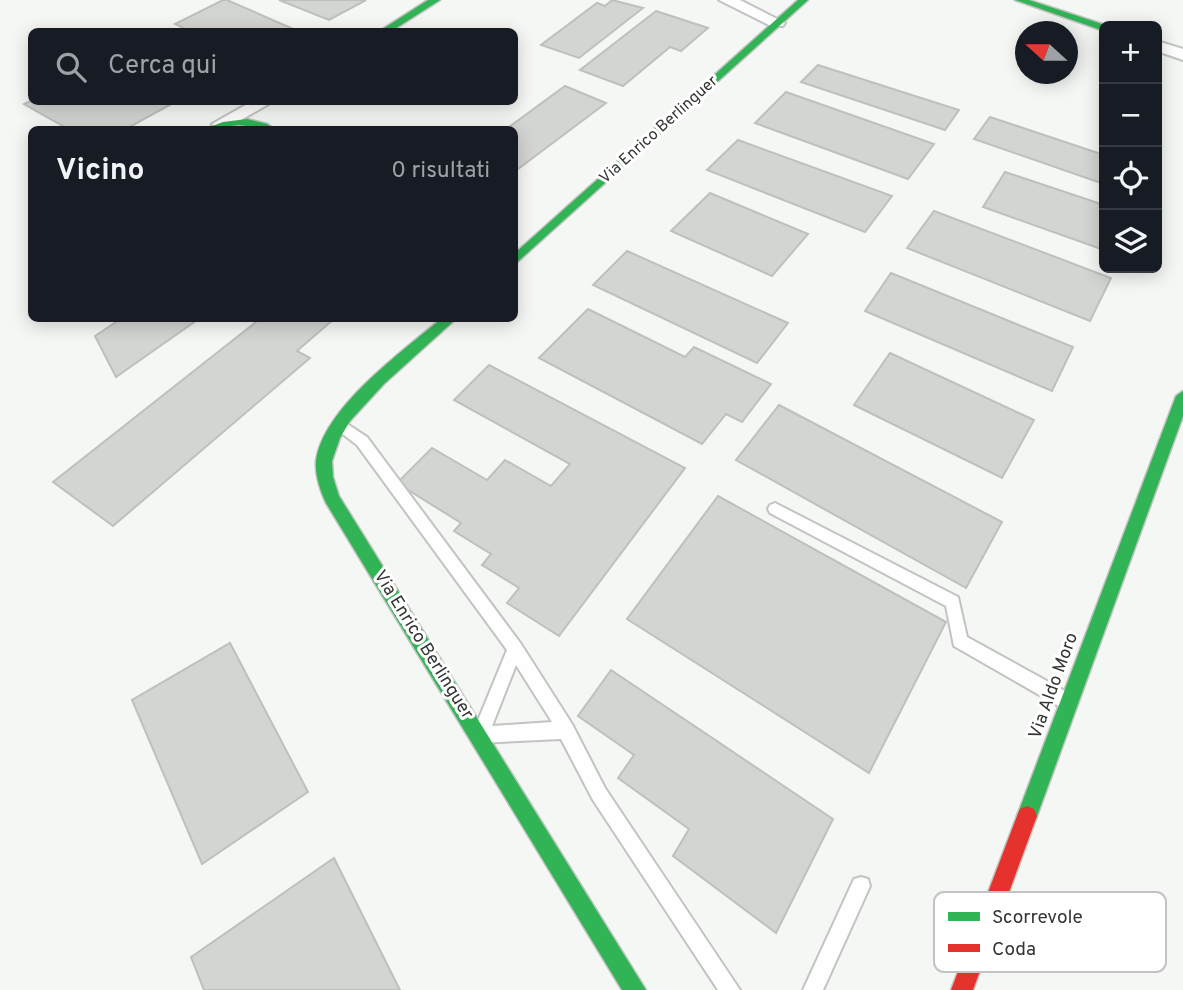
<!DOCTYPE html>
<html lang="it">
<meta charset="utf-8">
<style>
:root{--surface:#171b24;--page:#242831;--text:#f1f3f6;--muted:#9ea1a6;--line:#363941}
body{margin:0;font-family:Overpass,sans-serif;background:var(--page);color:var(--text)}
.controls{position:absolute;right:21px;top:21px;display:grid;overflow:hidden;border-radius:10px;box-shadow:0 4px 18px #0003}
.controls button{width:63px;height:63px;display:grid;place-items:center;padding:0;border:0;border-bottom:2px solid var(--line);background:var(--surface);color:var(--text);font:35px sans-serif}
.compass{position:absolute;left:1015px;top:21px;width:63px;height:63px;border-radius:50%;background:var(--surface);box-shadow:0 4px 18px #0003;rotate:291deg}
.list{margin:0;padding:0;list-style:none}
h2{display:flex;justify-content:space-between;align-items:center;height:91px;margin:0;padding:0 28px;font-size:30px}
h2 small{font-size:23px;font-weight:400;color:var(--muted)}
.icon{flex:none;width:38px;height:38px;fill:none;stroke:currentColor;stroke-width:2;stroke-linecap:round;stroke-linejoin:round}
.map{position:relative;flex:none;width:1183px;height:990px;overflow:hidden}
.search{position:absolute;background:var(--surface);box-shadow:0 4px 18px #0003;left:28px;top:28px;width:490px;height:77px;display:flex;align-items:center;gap:18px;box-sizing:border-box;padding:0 24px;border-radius:10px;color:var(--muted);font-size:26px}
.panel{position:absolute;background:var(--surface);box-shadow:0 4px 18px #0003;left:28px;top:126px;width:490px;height:196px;border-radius:10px}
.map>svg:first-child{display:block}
.building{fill:#d2d5d1;stroke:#bec0bd;stroke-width:2}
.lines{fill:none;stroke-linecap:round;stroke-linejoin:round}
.lane-casing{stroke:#c2c4c1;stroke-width:4}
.street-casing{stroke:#c2c4c1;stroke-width:4}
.fast-casing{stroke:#c2c4c1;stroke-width:3}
.jam-casing{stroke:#c2c4c1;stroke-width:3}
.lane{fill:#fdfefd;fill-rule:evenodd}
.street{fill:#fdfefd;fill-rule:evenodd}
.fast{fill:#30b455;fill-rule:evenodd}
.jam{fill:#e5322d;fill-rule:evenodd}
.labels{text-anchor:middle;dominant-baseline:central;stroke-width:6;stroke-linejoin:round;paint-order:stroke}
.far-street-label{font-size:16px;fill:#343633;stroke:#fff}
.street-label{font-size:18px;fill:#343633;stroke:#fff}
.key{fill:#fff;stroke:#c2c3c2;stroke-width:2}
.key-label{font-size:19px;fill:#343633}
</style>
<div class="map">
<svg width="1183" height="990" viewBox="0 0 1183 990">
<rect width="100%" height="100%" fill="#f4f7f3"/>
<g class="building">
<path d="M223,0H227L300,32H192L175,24Z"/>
<path d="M279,0H366L329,20Z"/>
<path d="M612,0L643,8L579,58L541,45L597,3L605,6Z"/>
<path d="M656,11L708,28L681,51L670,47L623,86L580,70Z"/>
<path d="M818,65L959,110L945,130L801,82Z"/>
<path d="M565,86L606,103L514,172V130H505Z"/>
<path d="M786,92L934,144L908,179L755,123Z"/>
<path d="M32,100V102H175L124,130H70L24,104Z"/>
<path d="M990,117L1104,155V184L974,139Z"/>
<path d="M738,140L892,196L865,232L707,170Z"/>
<path d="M1005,172L1104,205V250L983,207Z"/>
<path d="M710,193L808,234L772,276L671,231Z"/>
<path d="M934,211L1111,278L1090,321L907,248Z"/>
<path d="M627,251L788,323L757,363L593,285Z"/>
<path d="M891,273L1073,347L1052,391L865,311Z"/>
<path d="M588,309L685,357L694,347L771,384L742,422L726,414L702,444L539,358Z"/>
<path d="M122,318H200L116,377L95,336Z"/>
<path d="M261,318H335L297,351L310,358L113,526L53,482Z"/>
<path d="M890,353L1034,420L1002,478L854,405Z"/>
<path d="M489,365L685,468L559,636L507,603L519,588L482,565L491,554L454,531L461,523L397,483L432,448L487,480L505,460L551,486L570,464L454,400Z"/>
<path d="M779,405L1002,522L966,588L736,460Z"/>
<path d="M718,496L946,622L869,773L627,619Z"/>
<path d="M230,643L308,792L202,864L132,700Z"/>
<path d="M611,670L833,819L776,933L673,856L689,829L618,778L634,755L578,716Z"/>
<path d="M334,858L400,990H204L191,957Z"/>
</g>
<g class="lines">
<g class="lane-casing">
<g id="lane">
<path d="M341,420L367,437L521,644L572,724L605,788L740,990H718L593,800L561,739L480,743L474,741L472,735L507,650L357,445L336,429L334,425L336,421ZM516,665L552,722L492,726Z"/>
<path d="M775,503L958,597L967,637L1074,696L1076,702L1074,708L1068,710L1062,708L954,646L946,606L770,513L768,509L770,505Z"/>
<path d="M861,877L868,879L870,886L823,990H803L854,879Z"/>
</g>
</g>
<g class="street-casing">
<g id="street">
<path d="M719,0H740L785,23L783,26H771Z"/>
<path d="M1157,41L1183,49V60L1157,51Z"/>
<path d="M251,102H272L227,128L221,129L212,124Z"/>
</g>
</g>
<g class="fast-casing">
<g id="fast">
<path d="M428,0H440L390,32H378Z"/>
<path d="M798,0H808L514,265V254Z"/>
<path d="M1015,0H1029L1108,26H1104V31L1101,30Z"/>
<path d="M247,119L267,124L276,130L239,125L202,130L223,122Z"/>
<path d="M442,318H457L384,384L350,421L340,438L332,461L333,477L339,496L646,990H622L326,503C320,490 315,475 316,461C323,408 403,351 442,318Z"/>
<path d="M1183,391V416L1037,816L1034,823L1027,826L1020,823L1017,816L1176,396Z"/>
</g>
</g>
<g class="jam-casing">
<path id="jam" d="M1027,806L1034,809L1037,816L973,990H951L1017,816L1020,809Z"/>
</g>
<use href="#lane" class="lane"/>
<use href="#street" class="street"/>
<use href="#fast" class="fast"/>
<use href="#jam" class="jam"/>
</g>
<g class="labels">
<g class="far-street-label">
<text transform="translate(659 130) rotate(-42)">Via Enrico Berlinguer</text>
</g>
<g class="street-label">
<text transform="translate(423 645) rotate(58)">Via Enrico Berlinguer</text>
<text transform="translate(1054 686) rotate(-70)">Via Aldo Moro</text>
</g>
</g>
<rect x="934" y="892" width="232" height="80" rx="10" class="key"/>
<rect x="948" y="912" width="32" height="9" fill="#30b455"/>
<rect x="948" y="944" width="32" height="8" fill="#e5322d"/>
<g class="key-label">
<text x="992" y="923">Scorrevole</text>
<text x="992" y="955">Coda</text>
</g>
</svg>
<div class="controls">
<button>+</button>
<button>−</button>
<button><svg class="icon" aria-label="locate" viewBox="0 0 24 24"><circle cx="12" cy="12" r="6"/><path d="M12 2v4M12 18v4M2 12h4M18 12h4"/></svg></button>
<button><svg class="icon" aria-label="layers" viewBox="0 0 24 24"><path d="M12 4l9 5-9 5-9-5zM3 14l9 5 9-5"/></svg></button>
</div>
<svg class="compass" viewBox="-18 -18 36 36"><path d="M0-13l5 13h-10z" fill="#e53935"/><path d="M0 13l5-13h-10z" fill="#9ea1a6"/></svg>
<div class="search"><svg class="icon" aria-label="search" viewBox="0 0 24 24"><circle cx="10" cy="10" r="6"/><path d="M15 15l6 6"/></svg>Cerca qui</div>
<section class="panel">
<h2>Vicino<small>0 risultati</small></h2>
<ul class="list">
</ul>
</section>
</div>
